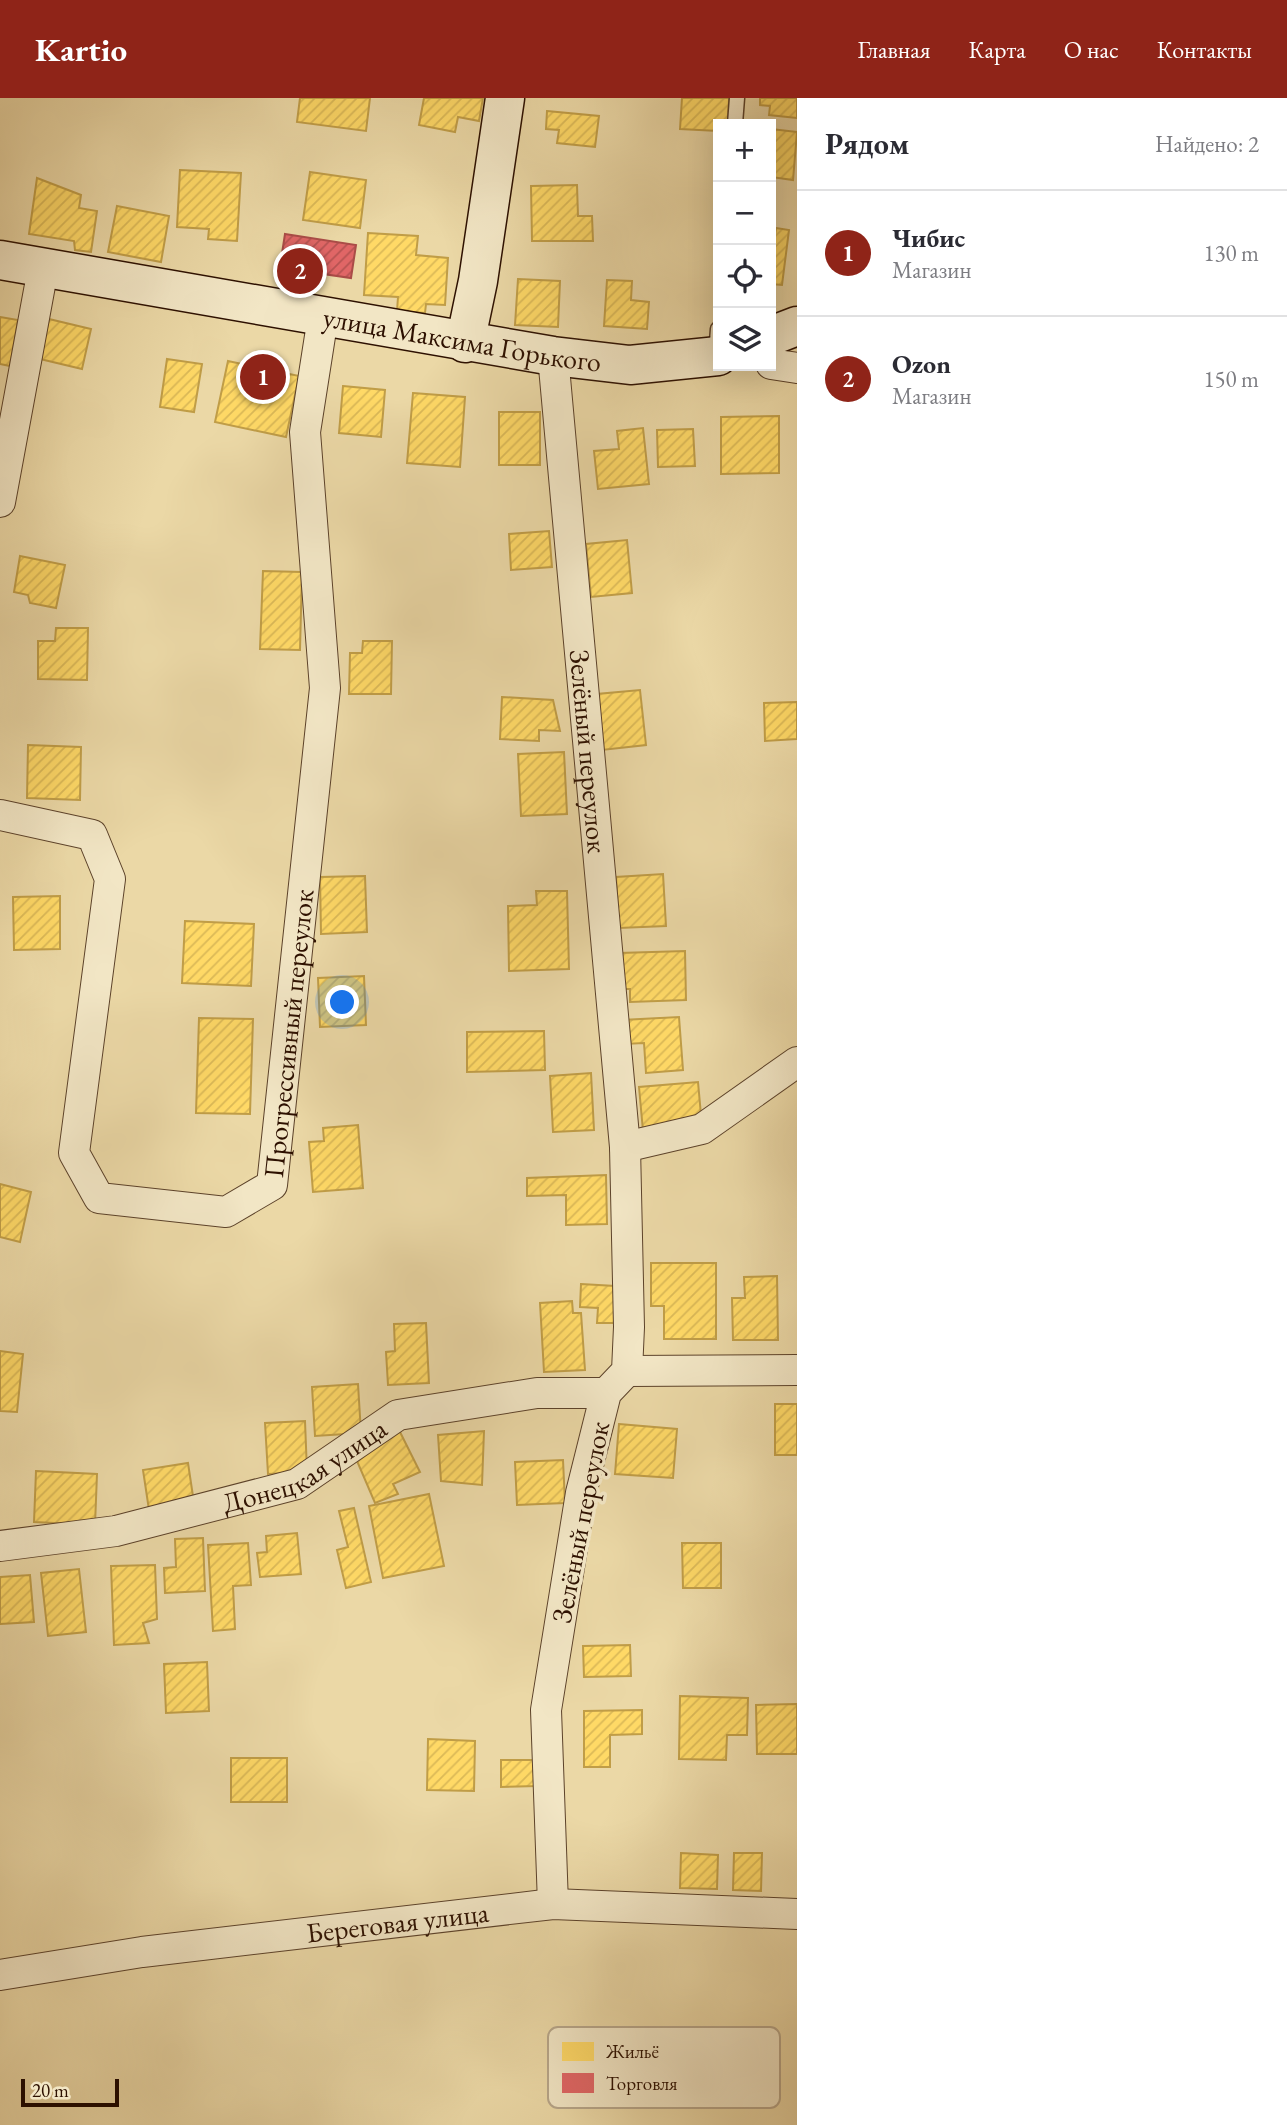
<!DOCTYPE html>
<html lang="ru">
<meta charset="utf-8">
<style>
:root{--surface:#fff;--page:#f2f2f3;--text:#2b2b33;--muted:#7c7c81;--line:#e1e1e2;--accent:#8f2418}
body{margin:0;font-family:"EB Garamond",serif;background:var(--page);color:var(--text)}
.controls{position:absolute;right:21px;top:21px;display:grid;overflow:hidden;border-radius:0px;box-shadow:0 7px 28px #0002}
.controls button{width:63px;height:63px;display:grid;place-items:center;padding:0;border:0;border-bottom:2px solid var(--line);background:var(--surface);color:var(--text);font:35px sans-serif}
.scale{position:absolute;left:21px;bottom:18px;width:98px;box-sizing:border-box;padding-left:7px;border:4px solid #2d1000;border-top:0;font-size:19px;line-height:24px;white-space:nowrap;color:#2d1000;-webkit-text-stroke:5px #f2e6c5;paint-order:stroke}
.you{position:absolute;left:343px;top:905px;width:24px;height:24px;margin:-18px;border:5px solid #fff;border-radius:50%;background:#1a73e8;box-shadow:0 0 0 10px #1a73e833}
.badge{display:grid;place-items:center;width:46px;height:46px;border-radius:50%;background:var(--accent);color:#fff;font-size:23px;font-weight:700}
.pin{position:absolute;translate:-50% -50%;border:4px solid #fff;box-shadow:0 2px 7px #0006}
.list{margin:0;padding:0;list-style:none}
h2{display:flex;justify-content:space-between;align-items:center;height:91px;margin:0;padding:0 28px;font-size:30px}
h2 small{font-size:23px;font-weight:400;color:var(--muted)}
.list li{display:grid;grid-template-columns:46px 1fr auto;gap:21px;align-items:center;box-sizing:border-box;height:126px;padding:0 28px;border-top:2px solid var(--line)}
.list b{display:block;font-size:26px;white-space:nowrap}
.list p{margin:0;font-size:23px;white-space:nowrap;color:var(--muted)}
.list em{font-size:23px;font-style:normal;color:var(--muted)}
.icon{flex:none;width:38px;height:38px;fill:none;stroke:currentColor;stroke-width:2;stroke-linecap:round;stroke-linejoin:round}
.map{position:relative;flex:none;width:797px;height:2027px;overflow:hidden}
header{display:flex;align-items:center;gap:42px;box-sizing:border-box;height:98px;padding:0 35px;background:var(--accent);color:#fff}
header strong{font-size:33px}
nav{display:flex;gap:38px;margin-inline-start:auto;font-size:24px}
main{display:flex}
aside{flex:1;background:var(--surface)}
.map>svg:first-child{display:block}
.homes{fill:url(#homes-hatch);stroke:#c09d47;stroke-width:2}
.shops{fill:url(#shops-hatch);stroke:#aa4c47;stroke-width:2}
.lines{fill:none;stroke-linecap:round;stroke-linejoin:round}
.lane-casing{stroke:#5c422a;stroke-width:17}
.street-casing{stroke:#5c422a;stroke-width:32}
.secondary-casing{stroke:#2d1000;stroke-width:41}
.lane{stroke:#f2e6c5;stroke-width:14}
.street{stroke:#f2e6c5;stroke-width:30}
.secondary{stroke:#f2e6c5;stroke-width:38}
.labels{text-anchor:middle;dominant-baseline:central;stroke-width:7;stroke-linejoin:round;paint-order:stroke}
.street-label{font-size:28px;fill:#2d1000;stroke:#f2e6c5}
.key{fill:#f2e6c5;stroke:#b7a68a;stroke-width:2}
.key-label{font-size:19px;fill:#2d1000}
</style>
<header>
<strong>Kartio</strong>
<nav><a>Главная</a><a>Карта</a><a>О нас</a><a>Контакты</a></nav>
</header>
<main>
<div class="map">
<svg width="797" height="2027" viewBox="0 0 797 2027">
<defs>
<pattern id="homes-hatch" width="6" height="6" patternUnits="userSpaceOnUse" patternTransform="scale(1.75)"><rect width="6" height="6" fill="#ffd966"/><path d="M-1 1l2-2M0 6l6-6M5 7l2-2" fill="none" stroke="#dbb957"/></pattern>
<pattern id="shops-hatch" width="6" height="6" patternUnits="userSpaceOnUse" patternTransform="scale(1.75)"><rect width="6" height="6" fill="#e06666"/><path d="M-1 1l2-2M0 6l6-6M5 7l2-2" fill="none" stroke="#b65352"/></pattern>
</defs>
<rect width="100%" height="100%" fill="#ebd8a6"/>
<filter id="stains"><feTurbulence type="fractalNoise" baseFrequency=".00286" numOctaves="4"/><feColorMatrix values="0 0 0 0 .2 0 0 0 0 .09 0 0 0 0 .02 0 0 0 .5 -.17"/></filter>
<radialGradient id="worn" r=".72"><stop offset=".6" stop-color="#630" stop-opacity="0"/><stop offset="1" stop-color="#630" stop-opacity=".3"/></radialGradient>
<g class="homes">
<path d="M300,0H370L366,33L297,24Z"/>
<path d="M424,0H483L479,23L458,19L455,34L419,27Z"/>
<path d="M682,0H729L728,26H718V33L680,31Z"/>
<path d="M760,0H797V20L769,17L770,8L760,7Z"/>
<path d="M547,13L599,18L595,49L557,45L559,32L546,31Z"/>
<path d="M771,31L797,34L793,82L771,79Z"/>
<path d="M180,72L241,75L237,143L208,141L209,131L177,129Z"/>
<path d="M310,74L366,82L360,130L303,122Z"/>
<path d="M37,80L81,97L79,110L97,113L91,154L75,152L74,143L29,136Z"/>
<path d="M577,87L578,118H592L593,143H532L531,88Z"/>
<path d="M117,108L169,118L161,164L108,154Z"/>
<path d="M776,130L789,132L782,187L771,186V142L774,143Z"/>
<path d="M368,135L418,138L416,157L448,160L445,207L426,206L425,215L397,213L398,199L364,197Z"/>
<path d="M518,181L560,183L558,229L515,227Z"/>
<path d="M607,182L632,183L631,202L649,204L647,231L604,228Z"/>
<path d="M0,219L18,222L10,268L0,266Z"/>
<path d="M49,221L91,231L82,271L40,261Z"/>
<path d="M167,261L202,266L194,314L160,309Z"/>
<path d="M228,263L299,278L286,339L215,324Z"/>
<path d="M343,288L385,292L381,339L339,335Z"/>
<path d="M413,295L465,299L460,369L407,365Z"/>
<rect x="499" y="314" width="41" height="53"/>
<path d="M779,318V375L721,376V319Z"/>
<path d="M643,330L649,386L598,391L594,353L619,351L617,333Z"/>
<path d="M693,331L695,368L658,369L657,332Z"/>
<path d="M549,433L552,469L511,472L509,436Z"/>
<path d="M627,442L632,495L591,499L586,446Z"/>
<path d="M20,458L65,467L56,510L30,505L28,497L14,494Z"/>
<path d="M263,473L302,474L300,552L260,551Z"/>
<path d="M56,530H88L87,582L38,581V543H55Z"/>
<path d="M363,543H392L391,596H349L350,555H362Z"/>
<path d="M640,592L646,647L602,652L597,596Z"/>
<path d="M502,599L553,602L560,633L539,632V643L500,641Z"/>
<path d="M797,604V641L765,643L764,605Z"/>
<path d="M28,647L81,649L80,702L27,700Z"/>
<path d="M564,654L567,716L521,718L518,656Z"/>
<path d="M663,776L666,828L619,830L616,779Z"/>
<path d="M365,778L367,834L321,836L320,779Z"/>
<path d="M536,793H567L569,871L509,873L508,808L537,807Z"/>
<path d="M60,798V851L14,852L13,799Z"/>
<path d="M185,823L254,826L251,888L182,885Z"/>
<path d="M685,853L686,902L630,904V891H620L619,855Z"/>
<path d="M364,878L366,927L320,929L318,880Z"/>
<path d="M679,919L683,972L646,975L644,945L624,946L622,922Z"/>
<path d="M199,920L253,921L250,1016L196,1015Z"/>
<path d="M544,933L545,972L467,974V934Z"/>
<path d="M591,975L594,1032L553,1034L550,978Z"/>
<path d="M698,984L702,1028L643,1033L639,989Z"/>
<path d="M358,1027L363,1090L313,1094L309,1044L324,1043L323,1030Z"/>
<path d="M606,1077L607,1126L566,1127V1097L527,1098V1080Z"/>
<path d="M0,1086L31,1094L20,1144L0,1139Z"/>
<path d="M651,1165H716V1241H664V1208H651Z"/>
<path d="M777,1178L778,1242H733L732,1200H745L744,1179Z"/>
<path d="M581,1186L615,1188L614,1225H597L598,1210L580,1209Z"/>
<path d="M572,1203L573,1215H581L585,1272L544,1274L540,1205Z"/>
<path d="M426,1225L429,1285L388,1287L386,1254L395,1253L394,1226Z"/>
<path d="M0,1253L23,1256L17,1314L0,1313Z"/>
<path d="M358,1286L361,1335L315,1338L312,1289Z"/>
<rect x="775" y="1306" width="22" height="51"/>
<path d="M305,1323L307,1374L268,1376L265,1325Z"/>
<path d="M619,1326L677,1331L673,1380L615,1376Z"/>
<path d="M399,1332L420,1374L393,1386L398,1396L375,1405L354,1356Z"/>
<path d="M484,1333L482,1387L441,1383L438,1337Z"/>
<path d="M563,1362L565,1405L517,1407L515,1364Z"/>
<path d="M188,1365L194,1405L149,1412L143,1372Z"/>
<path d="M36,1373L97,1376L95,1427L34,1424Z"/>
<path d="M429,1396L444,1468L383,1480L369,1408Z"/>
<path d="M354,1410L371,1484L346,1490L337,1452L348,1449L339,1413Z"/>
<path d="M297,1435L301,1476L260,1479L257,1455L267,1454L266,1438Z"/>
<path d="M203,1440L205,1493L165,1495L164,1470L176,1469L175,1441Z"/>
<path d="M248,1445L251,1487L233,1488L235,1531L213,1533L208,1447Z"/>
<path d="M682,1445H721V1490H683Z"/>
<path d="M155,1467L157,1521L143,1525L149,1545L114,1547L111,1468Z"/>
<path d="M79,1471L86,1534L48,1538L41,1475Z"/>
<path d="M30,1477L34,1524L0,1526V1479Z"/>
<path d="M630,1547L631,1578L584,1579L583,1548Z"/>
<path d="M207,1564L209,1613L166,1615L164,1566Z"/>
<path d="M680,1598L748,1600L747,1637H727L726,1662L679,1661Z"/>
<path d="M797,1606V1656H757L756,1607Z"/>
<path d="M642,1612V1636L610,1637V1669H584V1613Z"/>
<path d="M428,1641L475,1643L474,1693L427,1692Z"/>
<rect x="231" y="1660" width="56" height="44"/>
<path d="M501,1662H536L537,1688L501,1689Z"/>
<path d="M681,1755L718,1757L717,1791L680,1790Z"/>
<path d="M734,1755H762L761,1793L733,1792Z"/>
</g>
<path class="shops" d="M285,136L356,147L351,180L309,174L308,183L289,180L291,163L281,162Z"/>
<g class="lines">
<g class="lane-casing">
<g id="lane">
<path d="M735,26L737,0"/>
<path d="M716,257L718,231"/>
</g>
</g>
<g class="street-casing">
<g id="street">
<path id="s1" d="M553,258L625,1049L629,1229L627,1273L606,1295L581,1395L546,1612L553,1806"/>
<path d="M771,266L797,270"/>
<path d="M0,404L43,171"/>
<path id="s2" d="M0,717L92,737L110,781L74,1055L99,1100L226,1114L272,1087L325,590L305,334L323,219"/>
<path d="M625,1049L702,1031L797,964"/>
<path d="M627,1273L797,1272"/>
<path id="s3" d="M0,1448L116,1433L297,1386L398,1317L537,1295H606"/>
<path id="s4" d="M0,1877L142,1854L553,1806L797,1816"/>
</g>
</g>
<g class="secondary-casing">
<g id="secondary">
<path id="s5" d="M0,162L553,258L630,267L718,258"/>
<path d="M771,238L797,228"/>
<path d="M465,245L478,183L505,0"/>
</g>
</g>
<use href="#lane" class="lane"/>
<use href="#street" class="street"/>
<use href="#secondary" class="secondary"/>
</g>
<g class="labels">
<g class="street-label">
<text stroke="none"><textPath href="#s5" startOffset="469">улица Максима Горького</textPath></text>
<text stroke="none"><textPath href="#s1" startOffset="397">Зелёный переулок</textPath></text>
<text stroke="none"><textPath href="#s2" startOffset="803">Прогрессивный переулок</textPath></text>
<text stroke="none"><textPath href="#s3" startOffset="318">Донецкая улица</textPath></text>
<text transform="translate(580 1424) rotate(-79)">Зелёный переулок</text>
<text stroke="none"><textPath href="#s4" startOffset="401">Береговая улица</textPath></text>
</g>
</g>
<rect x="548" y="1929" width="232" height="81" rx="10" class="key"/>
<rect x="562" y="1944" width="32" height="19" fill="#ffd966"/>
<rect x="562" y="1975" width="32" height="20" fill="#e06666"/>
<g class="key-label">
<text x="606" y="1960">Жильё</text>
<text x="606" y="1992">Торговля</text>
</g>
<rect width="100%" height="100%" filter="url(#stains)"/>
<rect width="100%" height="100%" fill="url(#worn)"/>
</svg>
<div class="controls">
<button>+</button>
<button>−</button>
<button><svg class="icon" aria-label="locate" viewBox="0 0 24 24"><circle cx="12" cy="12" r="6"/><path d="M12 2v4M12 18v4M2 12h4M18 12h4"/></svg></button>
<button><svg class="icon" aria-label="layers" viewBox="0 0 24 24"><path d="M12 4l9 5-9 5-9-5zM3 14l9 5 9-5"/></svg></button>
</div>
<div class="scale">20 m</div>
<div class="you"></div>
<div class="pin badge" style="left:263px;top:279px">1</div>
<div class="pin badge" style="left:300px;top:173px">2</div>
</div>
<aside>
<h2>Рядом<small>Найдено: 2</small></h2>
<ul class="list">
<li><span class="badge">1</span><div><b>Чибис</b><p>Магазин</p></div><em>130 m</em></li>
<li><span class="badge">2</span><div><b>Ozon</b><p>Магазин</p></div><em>150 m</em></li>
</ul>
</aside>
</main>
